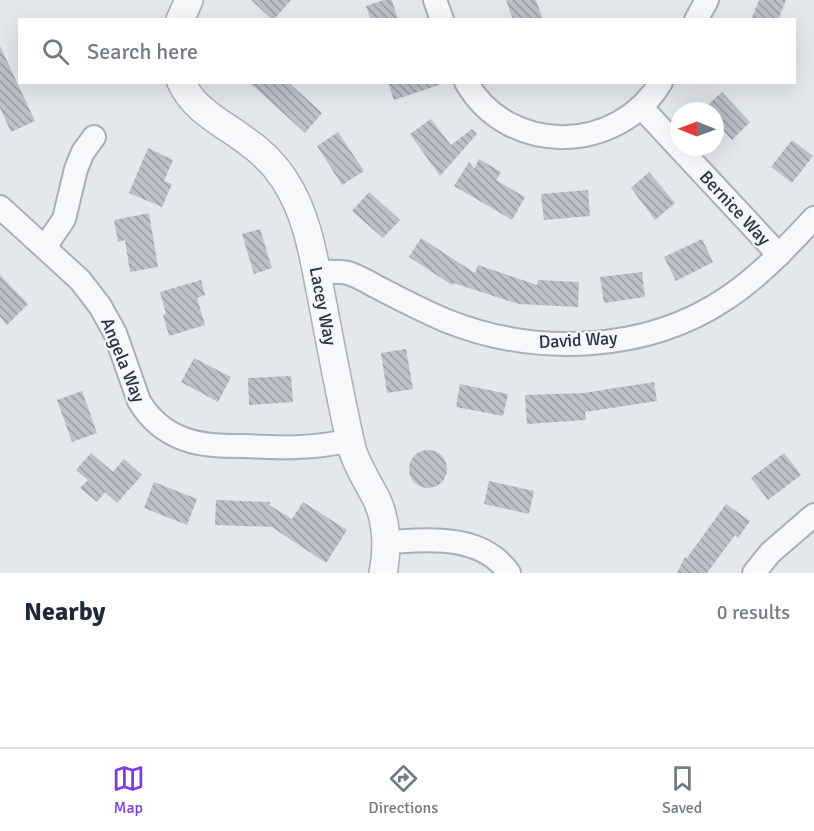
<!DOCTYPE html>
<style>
:root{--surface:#fff;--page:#f2f2f3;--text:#1f2937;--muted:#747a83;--line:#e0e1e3;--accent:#7c3aed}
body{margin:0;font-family:Signika,sans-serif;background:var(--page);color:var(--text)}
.compass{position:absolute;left:670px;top:102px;width:54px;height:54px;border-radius:50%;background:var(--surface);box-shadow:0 6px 24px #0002;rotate:271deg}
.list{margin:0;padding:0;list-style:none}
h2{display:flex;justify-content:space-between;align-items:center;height:78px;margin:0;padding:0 24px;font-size:26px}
h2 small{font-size:20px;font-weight:400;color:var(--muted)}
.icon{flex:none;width:33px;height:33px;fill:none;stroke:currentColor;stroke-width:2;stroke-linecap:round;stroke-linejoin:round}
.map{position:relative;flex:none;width:814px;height:573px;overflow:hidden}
.search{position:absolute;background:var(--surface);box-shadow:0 6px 24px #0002;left:18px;right:18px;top:18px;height:66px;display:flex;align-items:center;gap:15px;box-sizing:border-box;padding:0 21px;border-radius:0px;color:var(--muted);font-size:22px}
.sheet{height:174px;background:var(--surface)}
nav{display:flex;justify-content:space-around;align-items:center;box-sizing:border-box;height:84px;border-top:2px solid var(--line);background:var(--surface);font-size:16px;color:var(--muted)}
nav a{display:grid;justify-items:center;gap:3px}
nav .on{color:var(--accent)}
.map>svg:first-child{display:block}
.building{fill:url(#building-back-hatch)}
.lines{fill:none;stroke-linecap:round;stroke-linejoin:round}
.minor-casing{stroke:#a9aeb7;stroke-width:26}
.tertiary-casing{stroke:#a9aeb7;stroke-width:30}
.minor{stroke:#f7f8fa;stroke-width:22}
.tertiary{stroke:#f7f8fa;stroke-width:27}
.labels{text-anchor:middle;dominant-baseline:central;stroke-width:4.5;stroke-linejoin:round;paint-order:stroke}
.street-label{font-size:18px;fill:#2b3445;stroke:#f4f6f9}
</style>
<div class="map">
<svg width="814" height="573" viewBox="0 0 814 573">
<defs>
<pattern id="building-back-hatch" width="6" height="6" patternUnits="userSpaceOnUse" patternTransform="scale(1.5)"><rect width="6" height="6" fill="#bbc0ca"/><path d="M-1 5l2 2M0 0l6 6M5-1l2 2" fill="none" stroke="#989da6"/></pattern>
</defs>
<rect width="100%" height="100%" fill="#e4e7ec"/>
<g class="building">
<path d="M251,0H291L273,20Z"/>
<path d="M384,0H392L398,20H371L366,6Z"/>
<path d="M506,0H536L543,20H513Z"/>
<path d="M759,0H786L778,20H751Z"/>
<path d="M0,46L35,121L11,132L0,108Z"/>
<path d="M249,82H288L322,113L305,133Z"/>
<path d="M388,82H439V85L394,100Z"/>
<path d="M722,92L750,122L732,140L715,122V111H701Z"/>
<path d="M431,119L451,145L472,129L477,134L440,176L410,134Z"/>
<path d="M338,132L364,171L342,185L317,146Z"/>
<path d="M792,140L813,156L792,183L771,167Z"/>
<path d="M148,148L173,160L164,181L172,184L162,207L129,193Z"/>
<path d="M479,159L501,172L496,180L525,197L512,220L454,186L469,162L474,169Z"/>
<path d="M649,172L675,203L655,220L631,188Z"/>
<path d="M588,190L590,216L544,220L541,194Z"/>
<path d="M369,192L400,220L383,238L352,211Z"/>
<path d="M149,213L158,267L130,272L125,240L118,242L114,220Z"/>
<path d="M260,229L272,268L254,274L242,234Z"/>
<path d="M421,238L475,273L478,265L537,285L538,280L579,282L578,307L519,304L453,283L452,285L409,257Z"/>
<path d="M702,239L713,262L676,281L664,257Z"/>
<path d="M642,272L645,297L604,303L600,277Z"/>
<path d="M0,275L28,304L7,325L0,317Z"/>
<path d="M201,280L205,295L197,298L205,325L169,336L163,315L166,314L160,292Z"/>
<path d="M406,349L413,389L387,393L381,353Z"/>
<path d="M194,358L231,377L218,402L181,382Z"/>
<path d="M291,376L293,402L249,405L248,378Z"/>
<path d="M654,382L657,401L585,412L586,420L527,424L525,395L584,393Z"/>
<path d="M460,384L508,394L503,416L456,407Z"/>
<path d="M82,391L97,433L72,442L57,400Z"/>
<circle cx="428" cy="469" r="19"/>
<path d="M91,453L113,472L124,459L142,475L117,503L105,492L97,502L80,488L88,480L76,470Z"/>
<path d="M784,453L801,475L768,500L751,478Z"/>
<path d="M489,481L534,491L529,514L484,504Z"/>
<path d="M154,482L197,499L187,525L144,508Z"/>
<path d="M216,500L270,502L269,505L292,519L303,502L347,530L326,563L272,527L215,525Z"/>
<path d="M726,504L750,521L738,538L735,535L707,573H677L685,557L687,558Z"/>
</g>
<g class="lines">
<g class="minor-casing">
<g id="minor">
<path d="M435,0L442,20"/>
<path d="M696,20L707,0"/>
<path d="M466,82C509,157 618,154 661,82"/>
<path d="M642,108L779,255"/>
<path d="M0,207L80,280L100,306L115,333L139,401C149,418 165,432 184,439C203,446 224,446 244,446C280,448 314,449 350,440"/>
<path d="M45,247L64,219L76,169L83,152L94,137"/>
<path d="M316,272C327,272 338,271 348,273C358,276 368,282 377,287C400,299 423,311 447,321C535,356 646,353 727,298C760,276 787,247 814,218"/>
<path d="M386,542C428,540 481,533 509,573"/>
<path d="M754,573L770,553L814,515"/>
</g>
</g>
<g class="tertiary-casing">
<g id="tertiary">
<path d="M180,20L189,0"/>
<path d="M181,82C194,110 222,123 245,140C260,150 274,164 284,179C309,217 314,261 323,305C332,353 341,401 352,449C358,468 368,482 377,500C387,522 388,549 383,573"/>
</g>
</g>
<use href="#minor" class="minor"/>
<use href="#tertiary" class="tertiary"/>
</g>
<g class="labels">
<g class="street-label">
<text transform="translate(735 208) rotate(47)">Bernice Way</text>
<text transform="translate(323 306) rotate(79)">Lacey Way</text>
<text transform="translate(578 340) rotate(-3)">David Way</text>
<text transform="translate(123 360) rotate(68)">Angela Way</text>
</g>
</g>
</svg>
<svg class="compass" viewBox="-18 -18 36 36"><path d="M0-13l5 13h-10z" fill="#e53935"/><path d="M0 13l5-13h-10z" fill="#747a83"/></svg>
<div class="search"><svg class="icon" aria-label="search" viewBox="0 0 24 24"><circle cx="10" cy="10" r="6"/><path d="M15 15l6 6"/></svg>Search here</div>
</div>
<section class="sheet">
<h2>Nearby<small>0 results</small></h2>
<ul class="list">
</ul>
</section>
<nav>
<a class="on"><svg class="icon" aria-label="map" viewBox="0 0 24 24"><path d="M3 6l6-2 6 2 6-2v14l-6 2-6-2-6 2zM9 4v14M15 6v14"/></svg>Map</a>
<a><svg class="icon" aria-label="directions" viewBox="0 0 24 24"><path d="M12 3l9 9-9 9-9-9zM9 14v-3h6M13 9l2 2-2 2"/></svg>Directions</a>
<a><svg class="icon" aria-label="saved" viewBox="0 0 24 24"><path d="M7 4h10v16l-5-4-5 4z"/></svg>Saved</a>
</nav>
